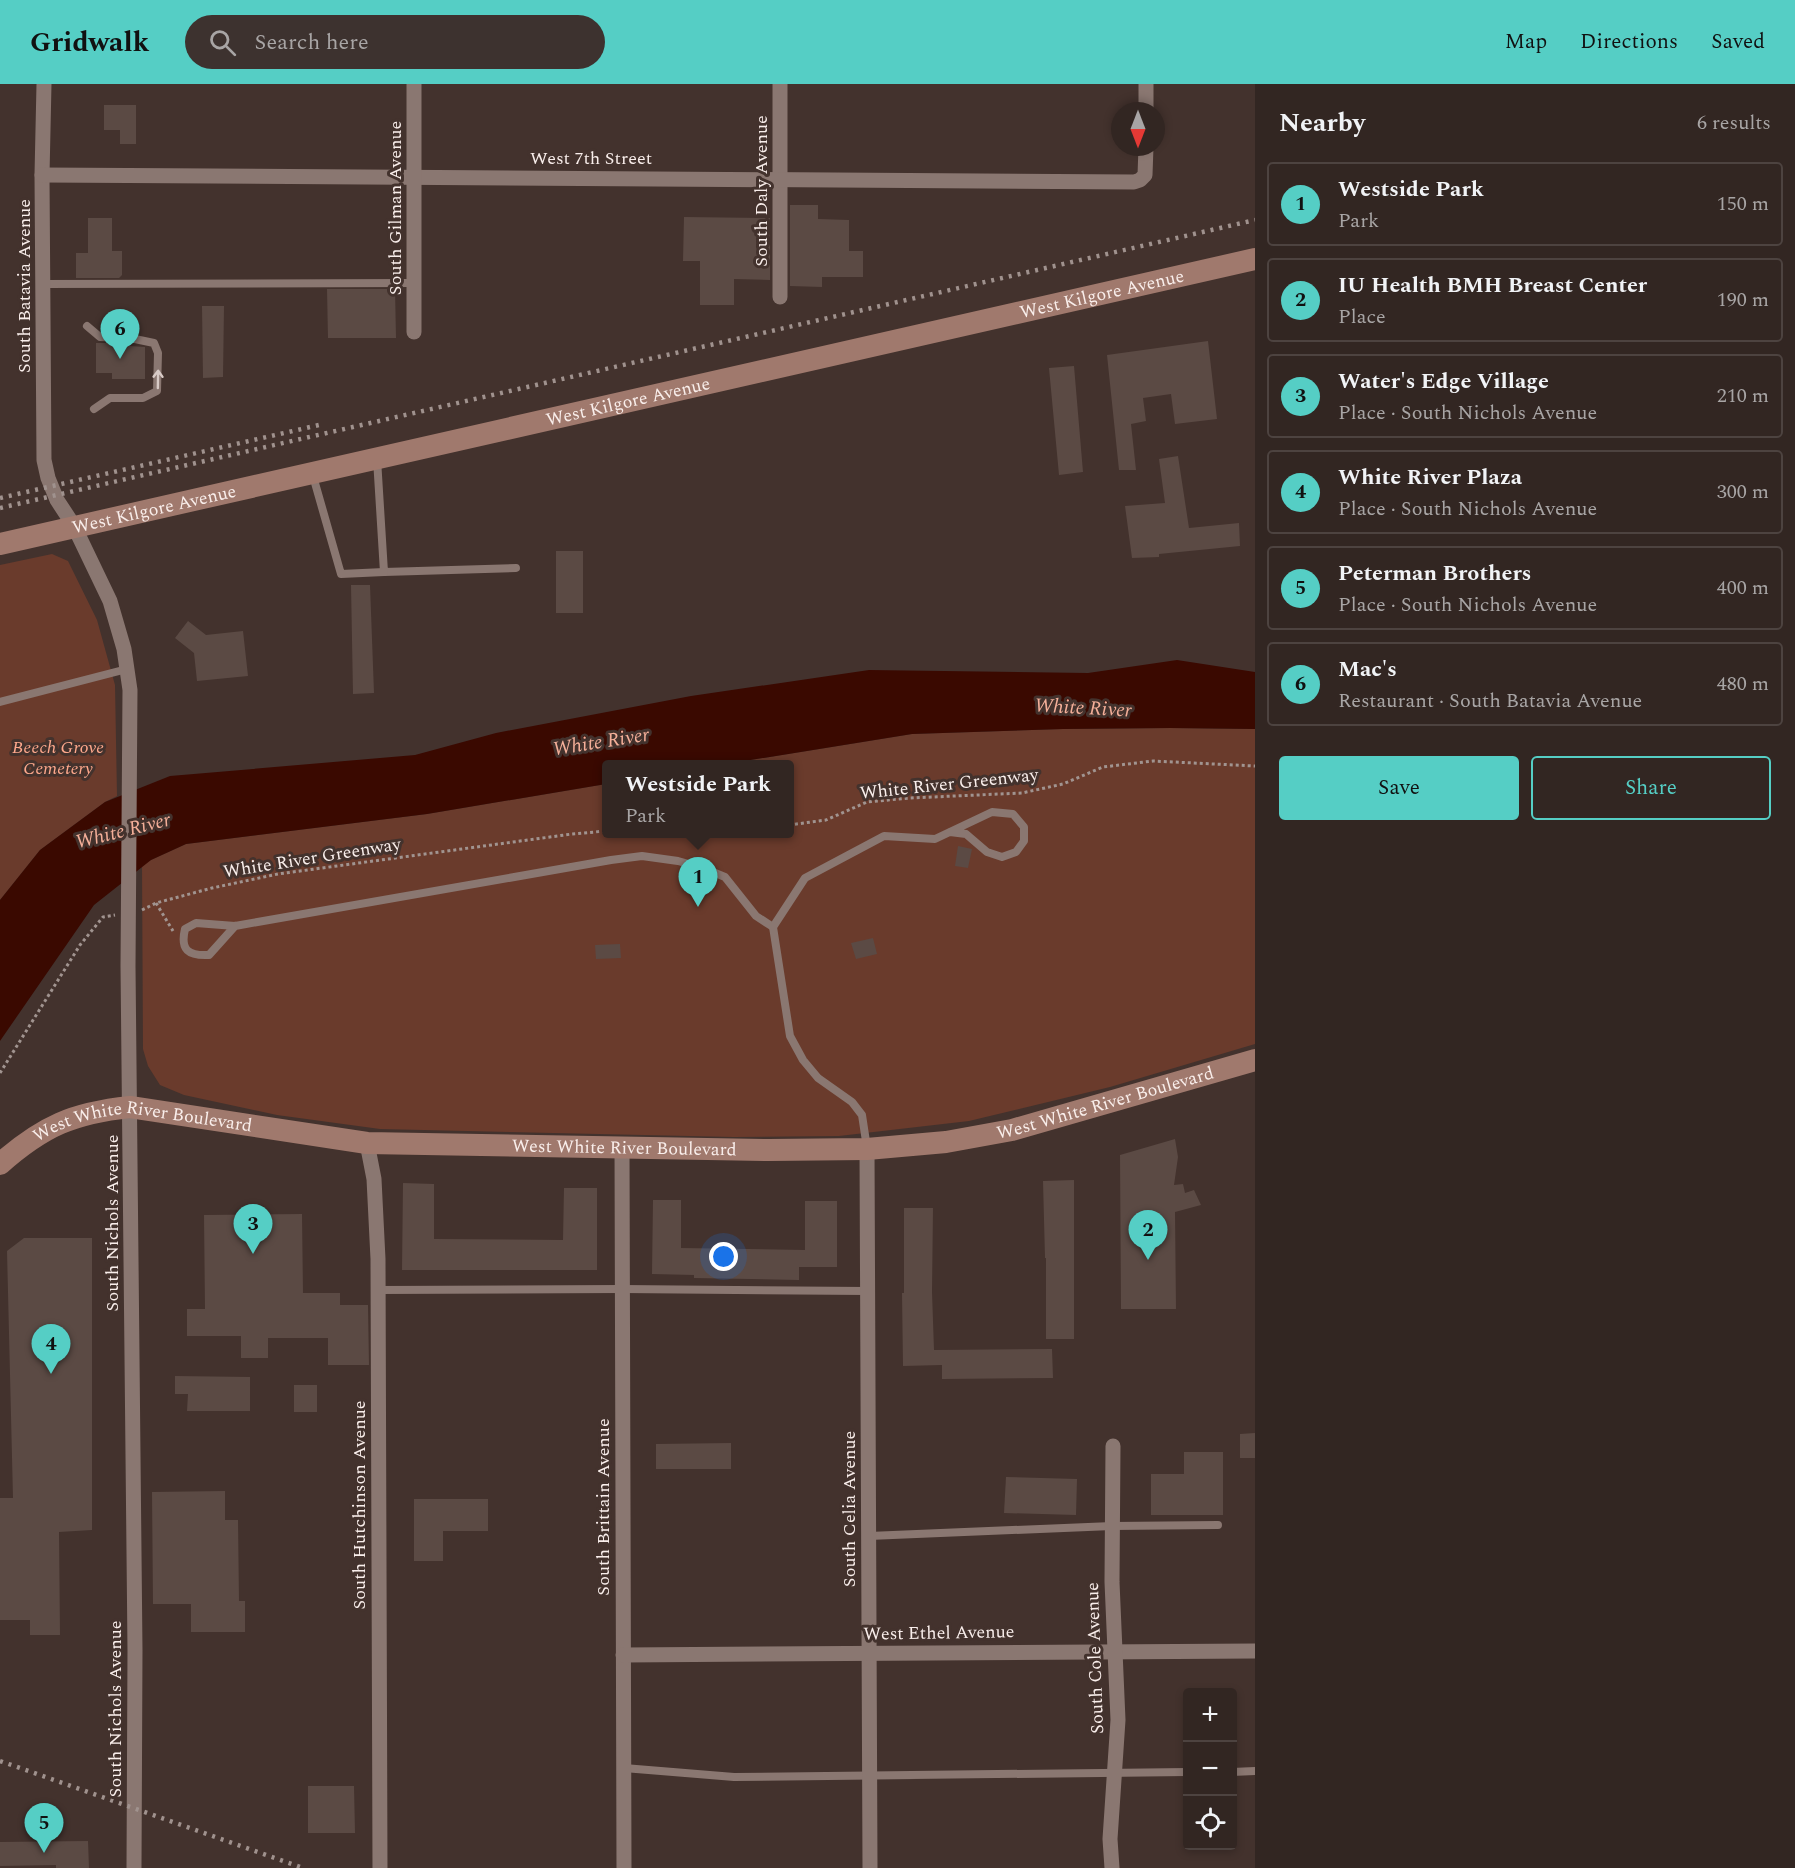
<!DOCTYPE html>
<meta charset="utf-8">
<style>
:root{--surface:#322622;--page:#3d322f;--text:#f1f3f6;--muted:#a8a5a5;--line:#4d4340;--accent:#55cec5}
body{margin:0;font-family:Spectral,serif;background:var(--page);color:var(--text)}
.controls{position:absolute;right:18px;bottom:18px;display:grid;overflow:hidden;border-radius:6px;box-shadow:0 3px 9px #0003}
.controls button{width:54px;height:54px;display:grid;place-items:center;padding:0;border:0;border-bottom:2px solid var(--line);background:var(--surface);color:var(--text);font:30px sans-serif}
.compass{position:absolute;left:1111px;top:18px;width:54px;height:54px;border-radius:50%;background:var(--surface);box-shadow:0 3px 9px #0003;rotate:180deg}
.you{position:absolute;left:724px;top:1173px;width:21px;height:21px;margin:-15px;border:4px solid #fff;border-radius:50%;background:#1a73e8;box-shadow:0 0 0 9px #1a73e833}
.badge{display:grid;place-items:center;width:39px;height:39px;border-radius:50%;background:var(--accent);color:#111;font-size:20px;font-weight:700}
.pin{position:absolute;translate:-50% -50px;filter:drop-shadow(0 2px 3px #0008)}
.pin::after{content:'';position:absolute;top:32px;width:21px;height:18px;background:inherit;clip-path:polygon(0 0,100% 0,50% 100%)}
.popup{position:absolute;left:602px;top:676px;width:192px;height:78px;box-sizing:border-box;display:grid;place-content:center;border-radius:6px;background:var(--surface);filter:drop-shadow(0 2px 4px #0005);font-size:20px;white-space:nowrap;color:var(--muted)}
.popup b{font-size:22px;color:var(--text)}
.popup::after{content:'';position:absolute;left:50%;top:100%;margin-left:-12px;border:12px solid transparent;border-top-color:var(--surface)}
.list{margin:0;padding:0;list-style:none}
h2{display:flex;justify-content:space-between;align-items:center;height:78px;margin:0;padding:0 24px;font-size:26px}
h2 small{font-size:20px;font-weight:400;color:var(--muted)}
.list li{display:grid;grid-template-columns:39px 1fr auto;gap:18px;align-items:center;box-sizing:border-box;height:84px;margin:0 12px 12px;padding:0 12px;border:2px solid var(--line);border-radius:6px}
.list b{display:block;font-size:22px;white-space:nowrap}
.list p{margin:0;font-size:20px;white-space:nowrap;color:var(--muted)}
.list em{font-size:20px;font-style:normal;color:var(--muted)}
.actions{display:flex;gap:12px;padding:18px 24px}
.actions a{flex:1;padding:14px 0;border:2px solid var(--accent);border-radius:6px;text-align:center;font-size:21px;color:var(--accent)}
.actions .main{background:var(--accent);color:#111}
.icon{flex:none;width:33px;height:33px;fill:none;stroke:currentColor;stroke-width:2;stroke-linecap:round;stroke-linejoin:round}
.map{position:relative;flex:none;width:1255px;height:1784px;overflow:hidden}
header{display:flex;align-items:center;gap:36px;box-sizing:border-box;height:84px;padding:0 30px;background:var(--accent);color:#111}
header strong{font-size:28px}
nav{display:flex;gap:33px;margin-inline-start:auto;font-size:21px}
.search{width:420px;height:54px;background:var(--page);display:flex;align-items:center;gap:15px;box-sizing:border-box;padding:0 21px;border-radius:33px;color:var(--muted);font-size:22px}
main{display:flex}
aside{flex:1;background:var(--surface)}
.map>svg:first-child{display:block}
.green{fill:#6a3b2c}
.water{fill:#3a0900}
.building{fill:#5b4a44}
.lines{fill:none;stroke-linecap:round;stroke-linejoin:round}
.path{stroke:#a19490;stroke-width:3;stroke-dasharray:3 3;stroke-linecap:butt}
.lane{stroke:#8a7771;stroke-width:8}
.street{stroke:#8a7771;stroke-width:15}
.secondary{stroke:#a0796d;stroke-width:22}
.rail{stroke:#a0928e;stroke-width:4.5;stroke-dasharray:3 6;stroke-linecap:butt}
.oneway{stroke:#d8cac6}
.labels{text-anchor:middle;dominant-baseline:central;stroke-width:6;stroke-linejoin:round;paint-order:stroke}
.street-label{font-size:18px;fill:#f9eeeb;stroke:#43322d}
.park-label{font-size:18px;font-style:italic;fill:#fea88c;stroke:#43322d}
.water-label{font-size:20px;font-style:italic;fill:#f4af99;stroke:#43322d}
</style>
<header>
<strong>Gridwalk</strong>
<div class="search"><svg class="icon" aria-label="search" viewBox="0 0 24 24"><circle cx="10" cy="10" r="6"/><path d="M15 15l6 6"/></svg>Search here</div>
<nav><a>Map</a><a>Directions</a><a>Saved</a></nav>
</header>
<main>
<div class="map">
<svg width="1255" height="1784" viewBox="0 0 1255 1784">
<rect width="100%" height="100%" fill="#43322d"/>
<g class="green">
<path d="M52,470L68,477L97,536L115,601L117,712L105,718L40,766L0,816V481Z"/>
<path d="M1170,644L1255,645V960L1110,1003L969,1037L839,1052L734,1053L380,1045L277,1031L184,1011L160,1001L148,982L143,965L142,780L186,760L427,730L606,700V750H789V680H726L912,650L1063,645Z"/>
</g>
<path class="water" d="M1177,576L1255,588V645L1170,644L1063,645L912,650L726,680H606V700L427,730L186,760L151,776L94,821L0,957V816L40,766L105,718L170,692L415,671L496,649L691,612L869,586L1088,589Z"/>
<g class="building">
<path d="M104,21H136V60H120V46H104Z"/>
<path d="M790,121H818V135L849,136V167H863V193H822V203L790,202Z"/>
<path d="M684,133L770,134V196L734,195V221H700V177H683Z"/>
<path d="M88,134H112V167H122V191L119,194H76V169H88Z"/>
<path d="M327,205H395L396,254H328Z"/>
<path d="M202,222H224L223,293L203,294Z"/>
<path d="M1208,257L1217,335L1175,340L1171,310L1143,314L1146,337L1131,340L1136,386H1119L1107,271Z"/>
<path d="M96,259H127L130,262L145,263V295H112V289H96Z"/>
<path d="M1074,282L1083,388L1059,391L1049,284Z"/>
<path d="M1178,372L1189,444L1239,439L1240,462L1159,470V473L1132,474L1125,422L1165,419L1159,375Z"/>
<rect x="556" y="467" width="27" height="62"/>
<path d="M351,501H370L374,609L353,610Z"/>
<path d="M188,537L206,551L243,547L248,592L197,597L194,569L175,554Z"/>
<path d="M958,762L972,765L968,784L955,782Z"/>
<path d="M873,854L877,870L856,875L851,859Z"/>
<path d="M620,860L621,874L596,875L595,861Z"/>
<path d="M1175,1055L1178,1073L1174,1101L1183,1100L1185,1109L1194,1106L1201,1121L1175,1128L1176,1225H1121L1120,1071Z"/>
<path d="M1074,1096V1255H1046V1174H1045L1043,1097Z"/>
<path d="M403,1099L434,1100V1155L563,1156L564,1104H597V1186H402Z"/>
<path d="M653,1116H681V1164L805,1166V1117H837V1183H799V1196L694,1194V1191L652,1190Z"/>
<path d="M904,1124H933L932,1208L934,1266L1052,1265L1053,1294L942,1295V1281L903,1282L902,1209H904Z"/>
<path d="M302,1130L303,1209H340V1221H368L369,1281H328V1254H268V1274H241V1252H187V1225H205L204,1131Z"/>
<path d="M24,1154H92V1446L59,1448L60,1551H30V1536H0V1414H13L7,1167Z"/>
<path d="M175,1292L250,1293V1327H187L188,1310H175Z"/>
<rect x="294" y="1301" width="23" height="27"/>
<path d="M1255,1349V1374H1240V1350Z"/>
<path d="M731,1359V1385H656V1360Z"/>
<path d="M1184,1368H1223V1431H1151V1390H1184Z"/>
<path d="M1006,1393L1077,1395L1076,1431L1004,1429Z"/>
<path d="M225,1407V1436H238L239,1517H245V1548H191V1520H153L152,1408Z"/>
<path d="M414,1415H488V1447H443V1477H414Z"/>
<path d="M308,1702H354L355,1749H308Z"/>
<path d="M88,1757L89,1784H56V1781L0,1782V1758Z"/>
</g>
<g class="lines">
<g class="path">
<path d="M789,741L826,736L867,718L910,714L1022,709L1063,700L1103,683L1153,677L1255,682"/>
<path d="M652,750L674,751L712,750"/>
<path d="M156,819L173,847"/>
<path d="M142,826L156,819L212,804L278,790L572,750L606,747"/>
<path d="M0,989L80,861L103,833L115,831"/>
</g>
<g class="lane">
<path d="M43,200L414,199"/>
<path d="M87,242L100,253L121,254"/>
<path d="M94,325L110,314H143L157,307L158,269L154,259L130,254"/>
<path d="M377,375L384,488L516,484"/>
<path d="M313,392L341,490L384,488"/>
<path d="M0,618L127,585"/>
<path d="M235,842L209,871C188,872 180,866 185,845L196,839L235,842L611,776L642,772L678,777L703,784L725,793L756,832L773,843"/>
<path d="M867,1064L862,1031L852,1018L818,994L803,976L790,952L773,843L805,794L884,752L935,755L992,728L1013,730L1024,743V757L1016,768L1002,773L987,768L966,750L950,748"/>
<path d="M378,1206L622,1205L867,1207"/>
<path d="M869,1452L1112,1442L1218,1441"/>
<path d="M624,1684L734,1693L1188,1688"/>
<path d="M1232,1688L1255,1687"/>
</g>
<g class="street">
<path d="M44,0L42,91L44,376L48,394L57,416L74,442L110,517L124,565L130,606L128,882L135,1566L134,1784"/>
<path d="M780,0V213"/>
<path d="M1146,0V27"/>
<path d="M42,91L1134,98L1140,96L1145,91L1146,63"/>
<path d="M414,248V0"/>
<path d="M367,1059L374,1095L378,1175L380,1784"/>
<path d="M622,1062L624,1784"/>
<path d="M867,1065L870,1784"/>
<path d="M623,1571L1255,1567"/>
<path d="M1112,1784L1110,1755L1118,1636L1112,1498L1113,1362"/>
</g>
<g class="secondary">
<path id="s1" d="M0,460L1255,175"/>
<path id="s2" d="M0,1080C43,1042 73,1029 130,1023L367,1059L769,1066L867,1065L946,1058L1012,1046L1255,976"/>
</g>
<g class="rail">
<path d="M0,414L319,341"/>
<path d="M0,424L1255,136"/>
<path d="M0,1677L303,1784"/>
</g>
</g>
<defs><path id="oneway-shaft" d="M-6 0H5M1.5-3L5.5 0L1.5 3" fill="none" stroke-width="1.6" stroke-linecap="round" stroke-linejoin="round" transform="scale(1.5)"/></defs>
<use class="oneway" href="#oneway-shaft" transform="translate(158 295) rotate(-89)"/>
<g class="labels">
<g class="street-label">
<text x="591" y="74">West 7th Street</text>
<text transform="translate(761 107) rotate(-90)">South Daly Avenue</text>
<text transform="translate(395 124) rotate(-90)">South Gilman Avenue</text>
<text transform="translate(24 202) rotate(-90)">South Batavia Avenue</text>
<text stroke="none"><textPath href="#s1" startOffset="1130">West Kilgore Avenue</textPath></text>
<text stroke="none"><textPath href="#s1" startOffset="644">West Kilgore Avenue</textPath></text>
<text stroke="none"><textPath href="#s1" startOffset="158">West Kilgore Avenue</textPath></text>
<text transform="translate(949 700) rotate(-6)">White River Greenway</text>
<text transform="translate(312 774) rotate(-9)">White River Greenway</text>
<text stroke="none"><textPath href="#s2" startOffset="1128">West White River Boulevard</textPath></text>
<text stroke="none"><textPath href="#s2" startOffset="156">West White River Boulevard</textPath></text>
<text stroke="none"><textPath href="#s2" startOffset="642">West White River Boulevard</textPath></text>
<text transform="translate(112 1139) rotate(-90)">South Nichols Avenue</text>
<text transform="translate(359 1421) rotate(-90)">South Hutchinson Avenue</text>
<text transform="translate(603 1423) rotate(-90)">South Brittain Avenue</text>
<text transform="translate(849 1425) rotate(-90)">South Celia Avenue</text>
<text transform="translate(939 1549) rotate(-1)">West Ethel Avenue</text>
<text transform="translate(1095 1574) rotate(-92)">South Cole Avenue</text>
<text transform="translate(115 1625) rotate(-90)">South Nichols Avenue</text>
</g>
<g class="park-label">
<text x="58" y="663">Beech Grove<tspan x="58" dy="21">Cemetery</tspan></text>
</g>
<g class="water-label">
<text transform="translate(1083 624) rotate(3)">White River</text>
<text transform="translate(601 658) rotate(-9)">White River</text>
<text transform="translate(123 747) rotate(-14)">White River</text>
</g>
</g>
</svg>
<div class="controls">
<button>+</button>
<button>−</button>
<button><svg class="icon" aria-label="locate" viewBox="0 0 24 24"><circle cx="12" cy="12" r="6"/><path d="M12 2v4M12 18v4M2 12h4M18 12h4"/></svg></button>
</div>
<svg class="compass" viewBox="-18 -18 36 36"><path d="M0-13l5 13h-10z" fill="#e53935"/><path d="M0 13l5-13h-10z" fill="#a8a5a5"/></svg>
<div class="you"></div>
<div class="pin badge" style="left:698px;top:823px">1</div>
<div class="popup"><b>Westside Park</b>Park</div>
<div class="pin badge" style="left:1148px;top:1176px">2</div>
<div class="pin badge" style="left:253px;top:1170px">3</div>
<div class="pin badge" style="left:51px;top:1290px">4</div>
<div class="pin badge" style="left:44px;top:1769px">5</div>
<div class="pin badge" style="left:120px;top:275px">6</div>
</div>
<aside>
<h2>Nearby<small>6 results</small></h2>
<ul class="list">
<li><span class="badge">1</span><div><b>Westside Park</b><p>Park</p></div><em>150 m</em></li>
<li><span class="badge">2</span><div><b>IU Health BMH Breast Center</b><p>Place</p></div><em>190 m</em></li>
<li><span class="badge">3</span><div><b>Water's Edge Village</b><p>Place · South Nichols Avenue</p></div><em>210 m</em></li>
<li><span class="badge">4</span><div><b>White River Plaza</b><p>Place · South Nichols Avenue</p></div><em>300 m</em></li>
<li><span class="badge">5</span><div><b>Peterman Brothers</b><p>Place · South Nichols Avenue</p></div><em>400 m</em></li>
<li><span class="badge">6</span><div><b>Mac's</b><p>Restaurant · South Batavia Avenue</p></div><em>480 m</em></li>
</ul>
<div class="actions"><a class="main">Save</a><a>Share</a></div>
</aside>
</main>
